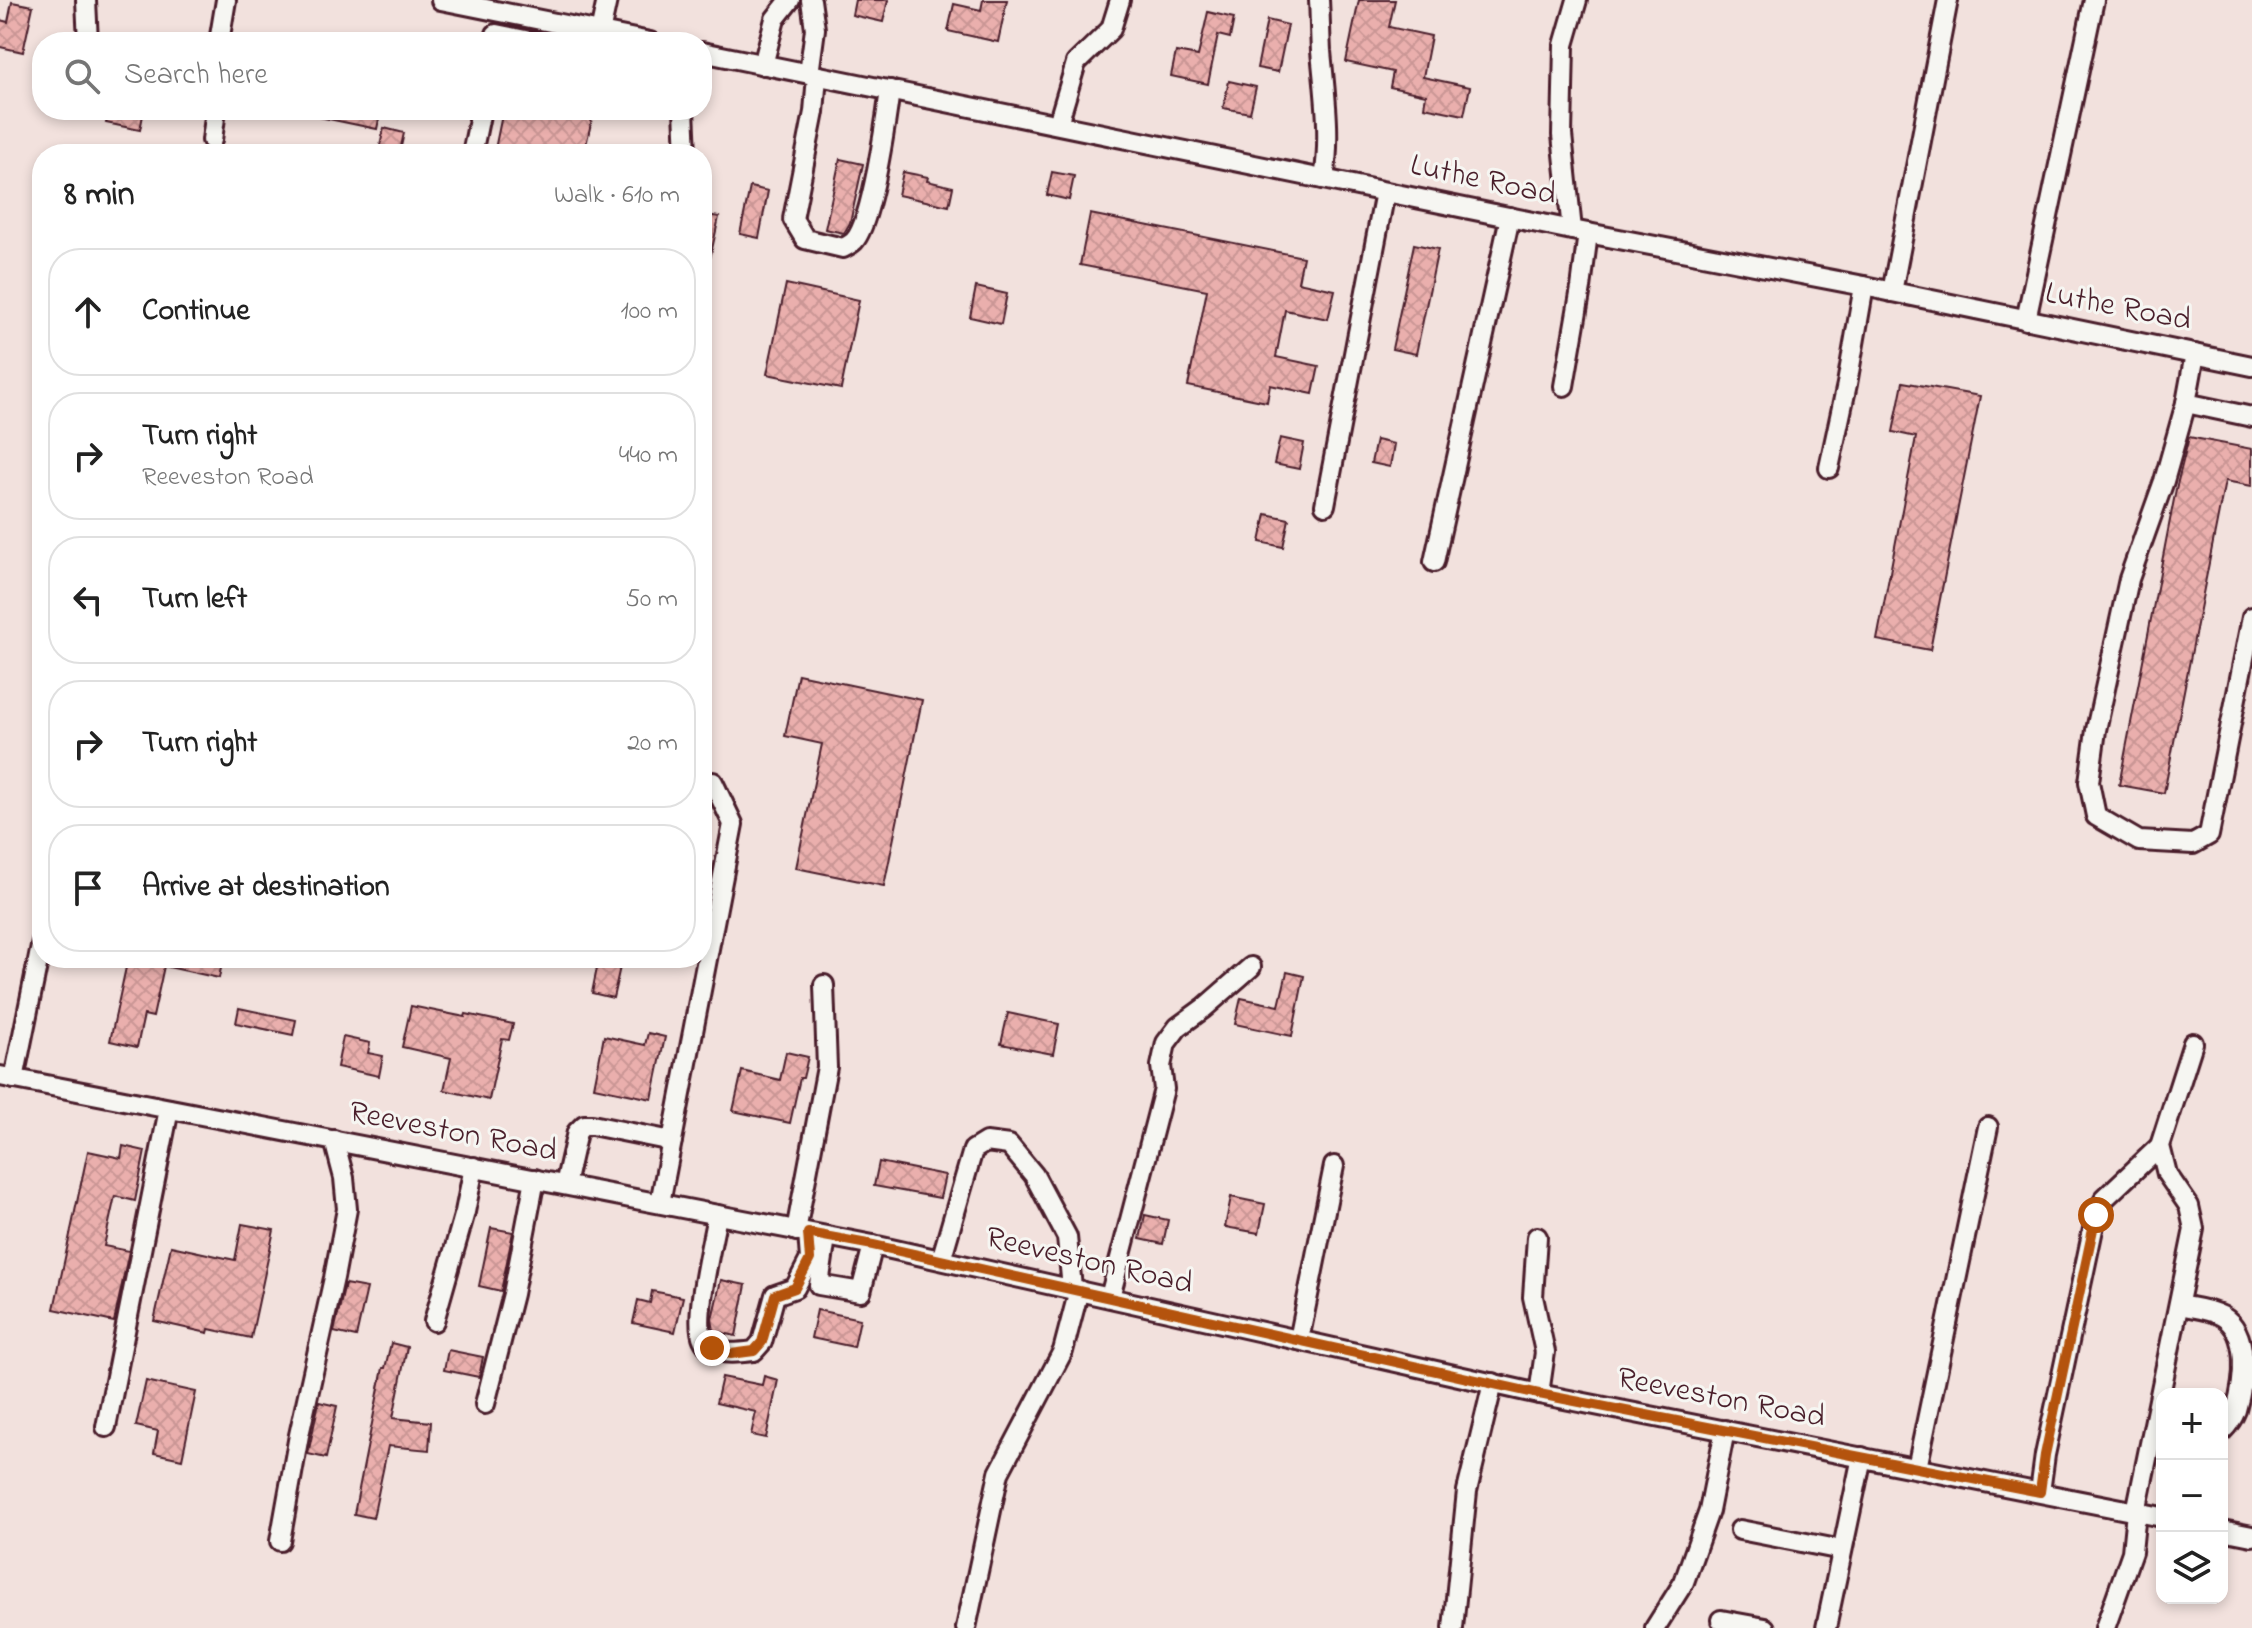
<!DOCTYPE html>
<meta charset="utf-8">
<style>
:root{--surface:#fff;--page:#f2f2f2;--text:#222;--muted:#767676;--line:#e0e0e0}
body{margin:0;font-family:"Indie Flower",sans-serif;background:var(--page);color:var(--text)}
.controls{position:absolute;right:24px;bottom:24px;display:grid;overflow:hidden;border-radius:16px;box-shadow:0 4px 12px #0003}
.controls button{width:72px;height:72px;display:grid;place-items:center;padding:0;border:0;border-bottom:2px solid var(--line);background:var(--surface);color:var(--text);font:40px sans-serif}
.stop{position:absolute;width:24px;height:24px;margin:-18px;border:6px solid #b45309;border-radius:50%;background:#fff}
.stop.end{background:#b45309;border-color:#fff;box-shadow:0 2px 8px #0008}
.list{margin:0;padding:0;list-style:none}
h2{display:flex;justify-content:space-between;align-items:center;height:104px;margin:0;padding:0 32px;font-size:34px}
h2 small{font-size:26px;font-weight:400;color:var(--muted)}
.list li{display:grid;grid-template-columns:52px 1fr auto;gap:24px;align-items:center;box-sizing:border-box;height:128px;margin:0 16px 16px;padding:0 16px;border:2px solid var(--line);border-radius:32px}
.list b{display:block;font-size:30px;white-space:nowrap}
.list p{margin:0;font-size:26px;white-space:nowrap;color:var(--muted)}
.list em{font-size:26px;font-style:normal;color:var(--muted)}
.icon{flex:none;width:44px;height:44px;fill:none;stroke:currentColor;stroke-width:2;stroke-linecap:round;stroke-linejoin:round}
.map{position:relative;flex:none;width:2252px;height:1628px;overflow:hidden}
.search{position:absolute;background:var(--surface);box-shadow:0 4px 12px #0003;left:32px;top:32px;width:680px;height:88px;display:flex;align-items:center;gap:20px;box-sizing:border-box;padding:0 28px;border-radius:32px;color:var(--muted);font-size:30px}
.panel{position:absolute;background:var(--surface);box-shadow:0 4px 12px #0003;left:32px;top:144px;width:680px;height:824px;border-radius:32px}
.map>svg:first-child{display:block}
.building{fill:url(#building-cross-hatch);stroke:#4a1f2b;stroke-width:2}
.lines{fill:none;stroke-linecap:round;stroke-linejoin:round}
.minor-casing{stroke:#4a1f2b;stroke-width:24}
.minor{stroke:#f6f6f2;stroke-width:18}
.route{stroke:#b45309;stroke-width:10}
.labels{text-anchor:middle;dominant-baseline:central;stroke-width:6;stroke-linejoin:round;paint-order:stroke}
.street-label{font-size:32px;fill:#4a1f2b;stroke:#f6f6f2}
</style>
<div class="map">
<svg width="2252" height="1628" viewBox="0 0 2252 1628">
<defs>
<pattern id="building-cross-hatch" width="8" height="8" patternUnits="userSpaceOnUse" patternTransform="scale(2)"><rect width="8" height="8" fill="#eaafad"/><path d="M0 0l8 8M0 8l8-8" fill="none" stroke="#ca9695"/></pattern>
</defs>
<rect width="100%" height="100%" fill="#f2e1dd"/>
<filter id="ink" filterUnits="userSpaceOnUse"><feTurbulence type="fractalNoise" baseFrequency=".0125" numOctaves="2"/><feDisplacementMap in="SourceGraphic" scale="16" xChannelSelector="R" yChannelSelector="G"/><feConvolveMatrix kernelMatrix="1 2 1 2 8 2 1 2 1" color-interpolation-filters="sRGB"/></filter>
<g filter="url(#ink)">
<g class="building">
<path d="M855,0H888L883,22L852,15Z"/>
<path d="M983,0H1007L998,42L948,31L954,4L981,10Z"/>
<path d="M1359,0H1395L1389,27L1431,36L1423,77L1470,87L1464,115L1424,107L1426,95L1390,87L1393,72L1346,62Z"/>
<path d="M12,2L33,6L23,52L0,47V20L8,22Z"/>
<path d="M1208,12L1234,18L1230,38L1218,35L1208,84L1171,76L1176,52L1198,56Z"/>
<path d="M1267,20L1288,25L1278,72L1257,68Z"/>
<path d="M1229,81L1256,87L1250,113L1223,108Z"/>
<path d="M109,110H144L140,130L106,123Z"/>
<path d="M320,110H381L377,129L319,117Z"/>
<path d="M503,110H594L584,154H494Z"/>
<path d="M384,128L404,133L400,151L380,146Z"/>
<path d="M840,159L863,164L850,223L844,233L825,229Z"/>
<path d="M903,172L928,177L927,181L953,187L949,206L898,195Z"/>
<path d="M1052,172L1074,176L1069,200L1047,195Z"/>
<path d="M750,187L768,191L759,238L740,234Z"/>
<path d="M702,214L719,217L709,263H702Z"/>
<path d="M1090,214L1303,257L1298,282L1335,290L1328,319L1285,310L1276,357L1319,366L1313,394L1270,385L1267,402L1188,386L1207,290L1080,265Z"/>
<path d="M1414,244L1438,249L1416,354L1392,349Z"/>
<path d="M786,284L859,300L841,389L767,374Z"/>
<path d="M976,287L1007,294L1001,324L970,317Z"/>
<path d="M1903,382L1980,396L1930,650L1877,640L1916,437L1893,432Z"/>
<path d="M2189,437L2252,449V486L2225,481L2164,793L2119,785L2176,489Z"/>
<path d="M1280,438L1304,443L1299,469L1274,464Z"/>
<path d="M1376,440L1394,444L1390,467L1371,463Z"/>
<path d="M1266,514L1289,519L1283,547L1260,542Z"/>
<path d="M798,674L922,700L884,886L796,868L822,744L785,736Z"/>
<path d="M128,958L159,960V958H223L219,978L164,966L153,1017L144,1015L137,1047L110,1041Z"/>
<path d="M599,958H622L613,998L592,993Z"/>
<path d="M1287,972L1304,976L1292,1036L1235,1024L1241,998L1279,1006Z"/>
<path d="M411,1006L465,1017L466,1014L513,1024L509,1040L502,1039L489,1100L444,1090L451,1058L402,1047Z"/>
<path d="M239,1008L296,1020L293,1035L236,1023Z"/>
<path d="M1008,1013L1059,1024L1053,1054L1001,1044Z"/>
<path d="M648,1033L665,1037L652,1099L594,1087L604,1036L645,1045Z"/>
<path d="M343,1037L370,1043L368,1053L383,1056L379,1076L337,1067Z"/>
<path d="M786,1052L808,1057L803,1078H800L790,1123L733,1111L742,1071L780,1080Z"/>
<path d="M123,1146L145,1151L135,1201L115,1196L104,1246L129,1251L114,1322L54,1309L88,1151L121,1158Z"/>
<path d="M879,1162L945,1175L940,1198L874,1186Z"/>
<path d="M1231,1197L1265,1204L1259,1233L1225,1227Z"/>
<path d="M1145,1215L1168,1220L1163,1244L1140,1239Z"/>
<path d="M242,1224L274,1230L251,1338L209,1329L208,1333L154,1321L171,1246L235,1260Z"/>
<path d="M491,1228L513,1232L501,1291L479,1286Z"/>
<path d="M721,1280L746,1285L736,1336L714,1331L712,1319Z"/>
<path d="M345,1284L367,1288L356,1337L334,1332Z"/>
<path d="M652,1291L683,1297L675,1332L633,1323L638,1300L650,1303Z"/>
<path d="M817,1310L860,1319L854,1347L811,1338Z"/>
<path d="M391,1343L407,1347L393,1418L431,1422L429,1450L388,1446L373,1518L354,1514L383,1368H385Z"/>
<path d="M448,1350L483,1357L479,1377L444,1370Z"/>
<path d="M764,1376L778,1380L766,1438L751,1435L756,1412L716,1403L722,1377L762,1385Z"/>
<path d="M146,1381L196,1392L182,1459L154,1453L158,1431L136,1426Z"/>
<path d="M319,1402L337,1406L326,1458L308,1454Z"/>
</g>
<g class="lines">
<g class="minor-casing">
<g id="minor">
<path d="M86,0L88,42"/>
<path d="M441,0L650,42"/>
<path d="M1319,0C1320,17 1320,34 1321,51C1325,95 1331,136 1324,179"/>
<path d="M496,34L535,42"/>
<path d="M219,42L226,0"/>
<path d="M598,42L607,0"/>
<path d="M702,52L1572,230L1864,286L2252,366"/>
<path d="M763,65L775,19L790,0"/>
<path d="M809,74L815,29L811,0"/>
<path d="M817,76L814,112L793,219L805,239L843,248C847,246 851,244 854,241C872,222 886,120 890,90"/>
<path d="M684,110L686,154"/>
<path d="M1058,124L1076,63L1111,29L1120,0"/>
<path d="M212,140L216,110"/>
<path d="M472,154L481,110"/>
<path d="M1572,230L1562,135L1564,45L1577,0"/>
<path d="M1892,292L1948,0"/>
<path d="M2026,320L2094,0"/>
<path d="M2195,354L2186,403L2252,417"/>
<path d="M1564,386L1581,288L1588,233"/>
<path d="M2186,403L2164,481L2129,579L2096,730L2089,782L2096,816L2139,841L2193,844L2209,835L2252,617"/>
<path d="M1829,468L1847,384L1864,286"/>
<path d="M1325,505L1385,192"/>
<path d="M1434,562L1510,217"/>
<path d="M0,1076L873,1245L1539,1394L2162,1517"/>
<path d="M14,1079L42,941"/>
<path d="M565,1185L577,1132L584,1125H592L672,1141"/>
<path d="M660,1203L733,824L713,782"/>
<path d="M717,1215C713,1240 693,1318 703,1339C711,1357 738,1353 754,1351L762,1342L775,1295L795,1288L810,1259L808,1233"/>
<path d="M796,1231L827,1067L824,985"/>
<path d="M826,1237L819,1285L861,1292L873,1245"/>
<path d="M1537,1237L1533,1297L1545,1352L1539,1394"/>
<path d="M941,1260L973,1150L986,1142L1009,1145L1034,1175L1067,1237L1072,1288"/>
<path d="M1110,1297L1164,1089L1161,1066L1166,1043L1178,1027L1204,1008L1251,967"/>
<path d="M2179,1305C2193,1308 2209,1309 2222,1316C2251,1333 2244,1383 2236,1410C2233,1418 2228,1425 2222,1431"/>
<path d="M434,1321L465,1212L474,1167"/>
<path d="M1299,1340L1334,1166"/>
<path d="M485,1404L513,1294L535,1179"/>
<path d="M106,1427L169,1109"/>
<path d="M1917,1468L1988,1127"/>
<path d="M2040,1492L2045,1455L2096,1215L2105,1198L2160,1146"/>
<path d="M1740,1530L1842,1550"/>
<path d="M2222,1530L2252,1536"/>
<path d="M280,1541L299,1435L334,1278L347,1209L344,1178L334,1140"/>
<path d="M1721,1620L1765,1628"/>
<path d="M966,1628L999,1473L1063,1351L1079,1290"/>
<path d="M1453,1628L1467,1491L1493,1383"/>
<path d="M1655,1628L1684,1582L1709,1511L1725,1430"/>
<path d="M1826,1628L1862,1457"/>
<path d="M2105,1628L2132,1552L2136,1512L2194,1229L2189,1206L2167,1174L2160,1146L2193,1043"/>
</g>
</g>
<use href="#minor" class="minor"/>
</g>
</g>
<g class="lines" filter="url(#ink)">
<path class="route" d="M712,1348L731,1354L754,1351L762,1342L775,1295L795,1288L810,1259L808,1233L873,1245L1539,1394L2040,1492L2045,1455L2096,1215"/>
</g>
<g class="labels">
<g class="street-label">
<text transform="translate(1483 181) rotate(12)">Luthe Road</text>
<text transform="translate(2118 308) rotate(11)">Luthe Road</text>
<text transform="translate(453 1133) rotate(11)">Reeveston Road</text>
<text transform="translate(1089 1262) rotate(13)">Reeveston Road</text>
<text transform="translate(1721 1399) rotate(11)">Reeveston Road</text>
</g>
</g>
</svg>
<div class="controls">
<button>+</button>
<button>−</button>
<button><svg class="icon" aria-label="layers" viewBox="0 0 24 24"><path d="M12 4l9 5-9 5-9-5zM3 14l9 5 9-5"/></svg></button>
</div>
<div class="stop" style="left:2096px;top:1215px"></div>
<div class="stop end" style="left:712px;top:1348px"></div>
<div class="search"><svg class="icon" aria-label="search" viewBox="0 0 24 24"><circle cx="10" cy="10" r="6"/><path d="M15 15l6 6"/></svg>Search here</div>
<section class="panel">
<h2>8 min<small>Walk · 610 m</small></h2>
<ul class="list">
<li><svg class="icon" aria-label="ahead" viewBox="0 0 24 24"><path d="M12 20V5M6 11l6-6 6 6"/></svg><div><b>Continue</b></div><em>100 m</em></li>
<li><svg class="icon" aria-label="right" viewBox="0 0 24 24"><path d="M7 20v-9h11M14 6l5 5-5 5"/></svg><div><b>Turn right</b><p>Reeveston Road</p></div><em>440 m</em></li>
<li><svg class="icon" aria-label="left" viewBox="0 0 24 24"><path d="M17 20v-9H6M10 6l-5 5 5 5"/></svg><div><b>Turn left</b></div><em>50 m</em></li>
<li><svg class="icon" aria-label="right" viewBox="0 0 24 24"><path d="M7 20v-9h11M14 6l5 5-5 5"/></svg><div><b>Turn right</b></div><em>20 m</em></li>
<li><svg class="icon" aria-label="arrive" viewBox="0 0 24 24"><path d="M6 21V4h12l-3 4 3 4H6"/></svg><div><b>Arrive at destination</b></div></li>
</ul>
</section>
</div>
